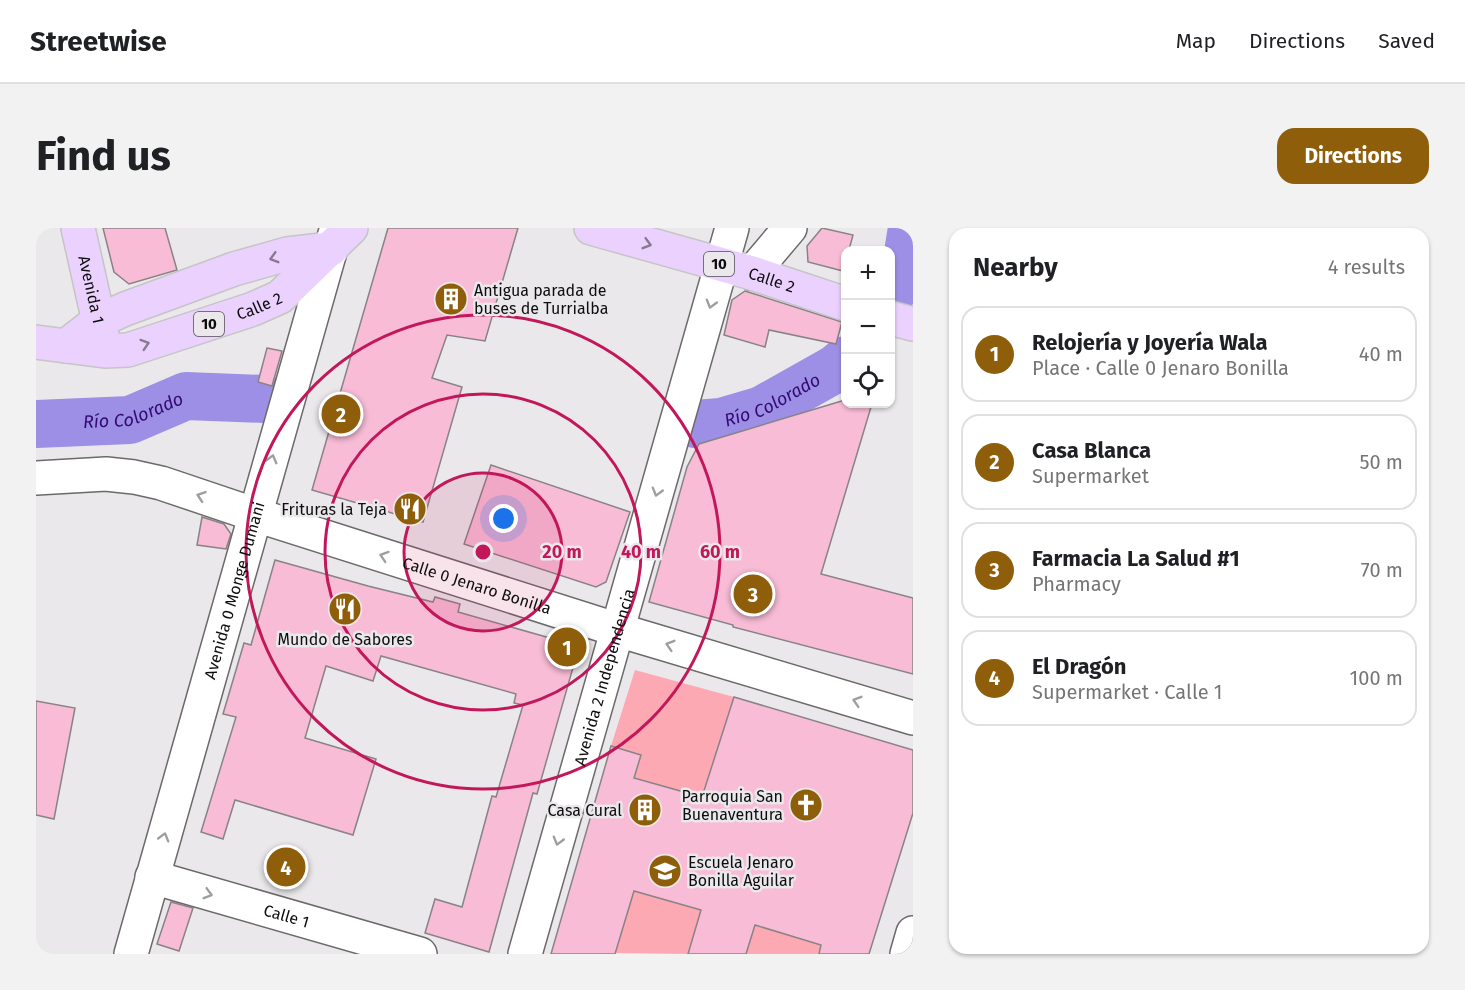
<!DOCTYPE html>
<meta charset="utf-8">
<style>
:root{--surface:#fff;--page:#f2f2f2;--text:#202124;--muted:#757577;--line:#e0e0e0;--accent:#8f5e0a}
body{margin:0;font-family:"Fira Sans",sans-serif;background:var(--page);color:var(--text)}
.controls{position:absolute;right:18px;top:18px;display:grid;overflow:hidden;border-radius:12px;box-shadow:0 2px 4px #0004}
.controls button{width:54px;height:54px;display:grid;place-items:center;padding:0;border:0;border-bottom:2px solid var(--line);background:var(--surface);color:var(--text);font:30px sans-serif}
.you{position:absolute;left:468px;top:291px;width:21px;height:21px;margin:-15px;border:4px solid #fff;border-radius:50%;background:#1a73e8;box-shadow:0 0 0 9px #1a73e833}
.badge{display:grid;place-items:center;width:39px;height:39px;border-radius:50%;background:var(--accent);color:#fff;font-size:20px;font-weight:700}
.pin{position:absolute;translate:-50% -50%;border:3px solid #fff;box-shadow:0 2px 6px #0006}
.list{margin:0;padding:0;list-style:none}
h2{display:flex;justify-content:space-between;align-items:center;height:78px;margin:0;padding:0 24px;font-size:26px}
h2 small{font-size:20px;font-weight:400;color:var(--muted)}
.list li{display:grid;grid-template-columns:39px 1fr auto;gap:18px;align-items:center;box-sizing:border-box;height:96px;margin:0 12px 12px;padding:0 12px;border:2px solid var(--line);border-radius:18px}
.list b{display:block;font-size:22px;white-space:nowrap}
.list p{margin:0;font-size:20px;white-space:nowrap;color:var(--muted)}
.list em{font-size:20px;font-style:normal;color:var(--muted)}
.icon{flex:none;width:33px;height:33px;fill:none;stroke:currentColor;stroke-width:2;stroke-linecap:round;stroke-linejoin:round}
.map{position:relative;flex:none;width:877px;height:726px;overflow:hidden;border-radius:18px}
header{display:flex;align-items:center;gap:36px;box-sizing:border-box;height:84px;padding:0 30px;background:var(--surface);border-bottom:2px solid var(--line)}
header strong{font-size:28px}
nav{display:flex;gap:33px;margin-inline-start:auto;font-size:21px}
.intro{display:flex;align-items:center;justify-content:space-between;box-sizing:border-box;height:144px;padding:0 36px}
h1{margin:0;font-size:42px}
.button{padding:15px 27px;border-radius:18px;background:var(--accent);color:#fff;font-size:21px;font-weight:700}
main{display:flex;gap:36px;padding:0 36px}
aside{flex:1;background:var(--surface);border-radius:18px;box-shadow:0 2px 4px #0004}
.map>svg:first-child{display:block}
.green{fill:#fda9b4}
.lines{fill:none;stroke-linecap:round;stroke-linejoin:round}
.river{stroke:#9d8fe6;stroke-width:48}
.building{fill:#f8bcd6;stroke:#888385;stroke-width:1.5}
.minor-casing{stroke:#6c696b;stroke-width:36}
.major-casing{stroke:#c5c5c5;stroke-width:36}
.minor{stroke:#fff;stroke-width:33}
.major{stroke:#ebd1fe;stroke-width:33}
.oneway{stroke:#887992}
.oneway2{stroke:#9f9e9f}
.ring{fill:none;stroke:#c2185b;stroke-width:3}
.labels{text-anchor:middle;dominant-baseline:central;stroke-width:5;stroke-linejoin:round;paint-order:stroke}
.shield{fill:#ebe8eb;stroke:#504f50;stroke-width:1.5}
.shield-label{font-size:15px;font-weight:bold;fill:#0e0d0e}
.street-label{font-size:16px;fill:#0e0d0e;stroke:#ebe8eb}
.poi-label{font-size:16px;fill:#0e0d0e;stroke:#ebe8eb;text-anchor:end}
.water-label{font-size:18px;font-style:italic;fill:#320a73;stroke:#ebe8eb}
.centre{fill:#c2185b;stroke:#ebe8eb;stroke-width:3}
.ring-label{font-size:18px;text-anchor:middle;font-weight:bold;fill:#c2185b;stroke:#ebe8eb;stroke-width:5;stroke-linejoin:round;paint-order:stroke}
</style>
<header>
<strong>Streetwise</strong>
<nav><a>Map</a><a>Directions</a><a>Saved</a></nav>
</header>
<div class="intro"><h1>Find us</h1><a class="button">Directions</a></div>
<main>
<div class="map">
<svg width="877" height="726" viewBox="0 0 877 726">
<rect width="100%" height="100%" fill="#ebe8eb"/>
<g class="green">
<path d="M599,442L698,469L666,569L598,550L605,527L575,518Z"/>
<path d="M598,663L665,682L652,726L579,725Z"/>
<path d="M719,697L785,717L783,726H710Z"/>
</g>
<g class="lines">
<g class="river">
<path d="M854,68L870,37L876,0"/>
<path id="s1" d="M0,196L94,192L150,168L229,171"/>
<path id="s2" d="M659,196L685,194L726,182L799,141L810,132"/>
</g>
</g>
<g class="building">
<path d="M67,0H129L141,42L93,56L78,44Z"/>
<path d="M352,0H482L449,113L411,107L396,150L426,159L387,294L276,262Z"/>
<path d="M786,0L817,7L813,22H810L807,43L772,34L771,18Z"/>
<path d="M709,63L806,94L800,116L733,102L729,119L688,107L696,72Z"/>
<path d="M231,120L246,123L236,158L222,154Z"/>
<path d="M809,172L810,176H823L835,179L785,346L877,370V446L697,399V397L613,374L651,239L663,216Z"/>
<path d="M455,237L594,284L570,354L560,359L428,316Z"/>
<path d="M166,289L188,296L195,306L190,321L161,317Z"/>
<path d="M239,332L332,358L397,374L399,369L424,376L422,384L521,412L544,415L501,566L497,565L453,724L389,705L399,671L426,679L456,568L460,569L487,477L478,475L480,466L345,428L337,453L290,438L269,510L340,531L317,607L199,572L187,611L165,604L200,489L187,486L208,415L215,417Z"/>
<path d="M698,469L877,522V585L833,726H783L785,717L719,697L710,726H652L665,682L598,663L579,726H515L575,518L605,527L598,550L666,569Z"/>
<path d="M0,473L39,480L18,591L0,587Z"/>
<path d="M135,674L157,680L143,723L121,716Z"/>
</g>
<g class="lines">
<g class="minor-casing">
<g id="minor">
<path d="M716,45L754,0"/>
<path id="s3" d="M0,250L70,246L98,249L125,255L220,287L582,402L877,490"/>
<path id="s4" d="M116,649L384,726"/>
<path id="s5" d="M95,726L299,6"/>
<path id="s6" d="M489,726L696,0"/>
<path d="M871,726L877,705"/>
</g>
</g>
<g class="major-casing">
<g id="major">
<path id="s7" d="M42,0L67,112"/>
<path id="s8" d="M555,0L716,45L810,76"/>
<path d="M854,90L877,96"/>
<path id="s9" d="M0,114L69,123L92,122L217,81L244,69L315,0"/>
<path d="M30,118L62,93L89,81L198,41L251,26L295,21"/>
</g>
</g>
<use href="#minor" class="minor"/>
<use href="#major" class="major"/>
</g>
<defs><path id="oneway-chevron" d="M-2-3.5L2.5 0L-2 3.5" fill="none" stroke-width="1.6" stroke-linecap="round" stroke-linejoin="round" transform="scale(1.5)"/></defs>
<g class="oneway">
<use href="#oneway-chevron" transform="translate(611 16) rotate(16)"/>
<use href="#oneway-chevron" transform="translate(238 30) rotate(164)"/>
<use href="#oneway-chevron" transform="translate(109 116) rotate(-18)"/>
</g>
<g class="oneway2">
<use href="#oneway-chevron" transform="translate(675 76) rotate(106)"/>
<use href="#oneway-chevron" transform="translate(236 231) rotate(-75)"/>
<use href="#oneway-chevron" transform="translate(621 264) rotate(106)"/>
<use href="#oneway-chevron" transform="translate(165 268) rotate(-161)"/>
<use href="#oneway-chevron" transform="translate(348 328) rotate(-162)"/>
<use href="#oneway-chevron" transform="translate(634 417) rotate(-163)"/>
<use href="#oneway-chevron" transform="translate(821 473) rotate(-163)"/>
<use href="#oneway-chevron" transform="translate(128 609) rotate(-74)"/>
<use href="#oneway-chevron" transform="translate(522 613) rotate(106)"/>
<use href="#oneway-chevron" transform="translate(172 666) rotate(16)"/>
</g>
<circle cx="447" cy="324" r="79" fill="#c2185b" fill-opacity=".12"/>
<g class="ring">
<circle cx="447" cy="324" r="79"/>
<circle cx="447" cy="324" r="158"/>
<circle cx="447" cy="324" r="237"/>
</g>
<defs>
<g id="building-disc" transform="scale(1.725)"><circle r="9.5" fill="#8f5e0a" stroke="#ebe8eb"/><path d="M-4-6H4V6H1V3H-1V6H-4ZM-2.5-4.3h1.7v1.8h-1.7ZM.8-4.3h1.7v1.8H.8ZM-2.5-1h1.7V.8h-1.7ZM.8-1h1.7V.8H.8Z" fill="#fff"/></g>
<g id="restaurant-disc" transform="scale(1.725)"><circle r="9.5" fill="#8f5e0a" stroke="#ebe8eb"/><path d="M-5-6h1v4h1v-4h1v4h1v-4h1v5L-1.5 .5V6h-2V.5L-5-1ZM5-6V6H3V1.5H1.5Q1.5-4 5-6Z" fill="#fff"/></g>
<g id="church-disc" transform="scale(1.725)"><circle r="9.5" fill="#8f5e0a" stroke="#ebe8eb"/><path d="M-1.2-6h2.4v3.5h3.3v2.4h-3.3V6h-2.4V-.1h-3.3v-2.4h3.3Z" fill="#fff"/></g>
<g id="school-disc" transform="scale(1.725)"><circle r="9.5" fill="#8f5e0a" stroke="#ebe8eb"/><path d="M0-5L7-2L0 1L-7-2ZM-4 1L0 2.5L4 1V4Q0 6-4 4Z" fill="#fff"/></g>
</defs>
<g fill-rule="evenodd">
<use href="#building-disc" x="415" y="71"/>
<use href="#restaurant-disc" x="374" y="281"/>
<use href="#restaurant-disc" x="309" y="381"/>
<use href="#church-disc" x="770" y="577"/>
<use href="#building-disc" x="609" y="582"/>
<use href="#school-disc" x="629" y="643"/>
</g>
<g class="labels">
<g class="shield">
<rect x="668" y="24" width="30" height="24" rx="4.5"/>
<rect x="158" y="84" width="30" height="24" rx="4.5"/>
</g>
<g class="shield-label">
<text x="683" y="36">10</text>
<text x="173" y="96">10</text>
</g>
<g class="street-label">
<text stroke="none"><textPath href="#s8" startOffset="188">Calle 2</textPath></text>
<text stroke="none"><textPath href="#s7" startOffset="63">Avenida 1</textPath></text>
<text stroke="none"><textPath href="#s9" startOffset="231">Calle 2</textPath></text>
<text stroke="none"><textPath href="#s3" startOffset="458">Calle 0 Jenaro Bonilla</textPath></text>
<text stroke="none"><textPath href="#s5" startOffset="378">Avenida 0 Monge Dumani</textPath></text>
<text stroke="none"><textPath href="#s6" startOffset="288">Avenida 2 Independencia</textPath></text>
<text stroke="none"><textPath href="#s4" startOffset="140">Calle 1</textPath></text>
</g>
<g class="poi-label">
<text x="438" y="62" text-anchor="start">Antigua parada de<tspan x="438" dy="18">buses de Turrialba</tspan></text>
<text x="351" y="281">Frituras la Teja</text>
<text x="309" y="411" text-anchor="middle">Mundo de Sabores</text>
<text x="747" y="568">Parroquia San<tspan x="747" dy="18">Buenaventura</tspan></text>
<text x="586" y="582">Casa Cural</text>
<text x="652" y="634" text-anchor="start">Escuela Jenaro<tspan x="652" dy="18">Bonilla Aguilar</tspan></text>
</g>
<g class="water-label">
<text stroke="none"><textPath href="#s2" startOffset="82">Río Colorado</textPath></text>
<text stroke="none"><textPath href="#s1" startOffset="99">Río Colorado</textPath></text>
</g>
</g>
<circle cx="447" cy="324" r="9" class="centre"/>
<g class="ring-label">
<text x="526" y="330">20 m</text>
<text x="605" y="330">40 m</text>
<text x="684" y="330">60 m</text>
</g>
</svg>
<div class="controls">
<button>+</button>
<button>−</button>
<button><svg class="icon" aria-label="locate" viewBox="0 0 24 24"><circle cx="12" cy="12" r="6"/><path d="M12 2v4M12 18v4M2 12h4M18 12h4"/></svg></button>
</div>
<div class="you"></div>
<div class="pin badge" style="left:531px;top:419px">1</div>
<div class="pin badge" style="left:305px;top:186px">2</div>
<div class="pin badge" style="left:717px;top:366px">3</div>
<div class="pin badge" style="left:250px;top:639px">4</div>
</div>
<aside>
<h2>Nearby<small>4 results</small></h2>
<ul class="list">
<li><span class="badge">1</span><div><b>Relojería y Joyería Wala</b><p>Place · Calle 0 Jenaro Bonilla</p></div><em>40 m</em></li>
<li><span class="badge">2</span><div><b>Casa Blanca</b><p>Supermarket</p></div><em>50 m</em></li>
<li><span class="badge">3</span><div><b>Farmacia La Salud #1</b><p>Pharmacy</p></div><em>70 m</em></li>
<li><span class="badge">4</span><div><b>El Dragón</b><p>Supermarket · Calle 1</p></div><em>100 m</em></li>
</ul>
</aside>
</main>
